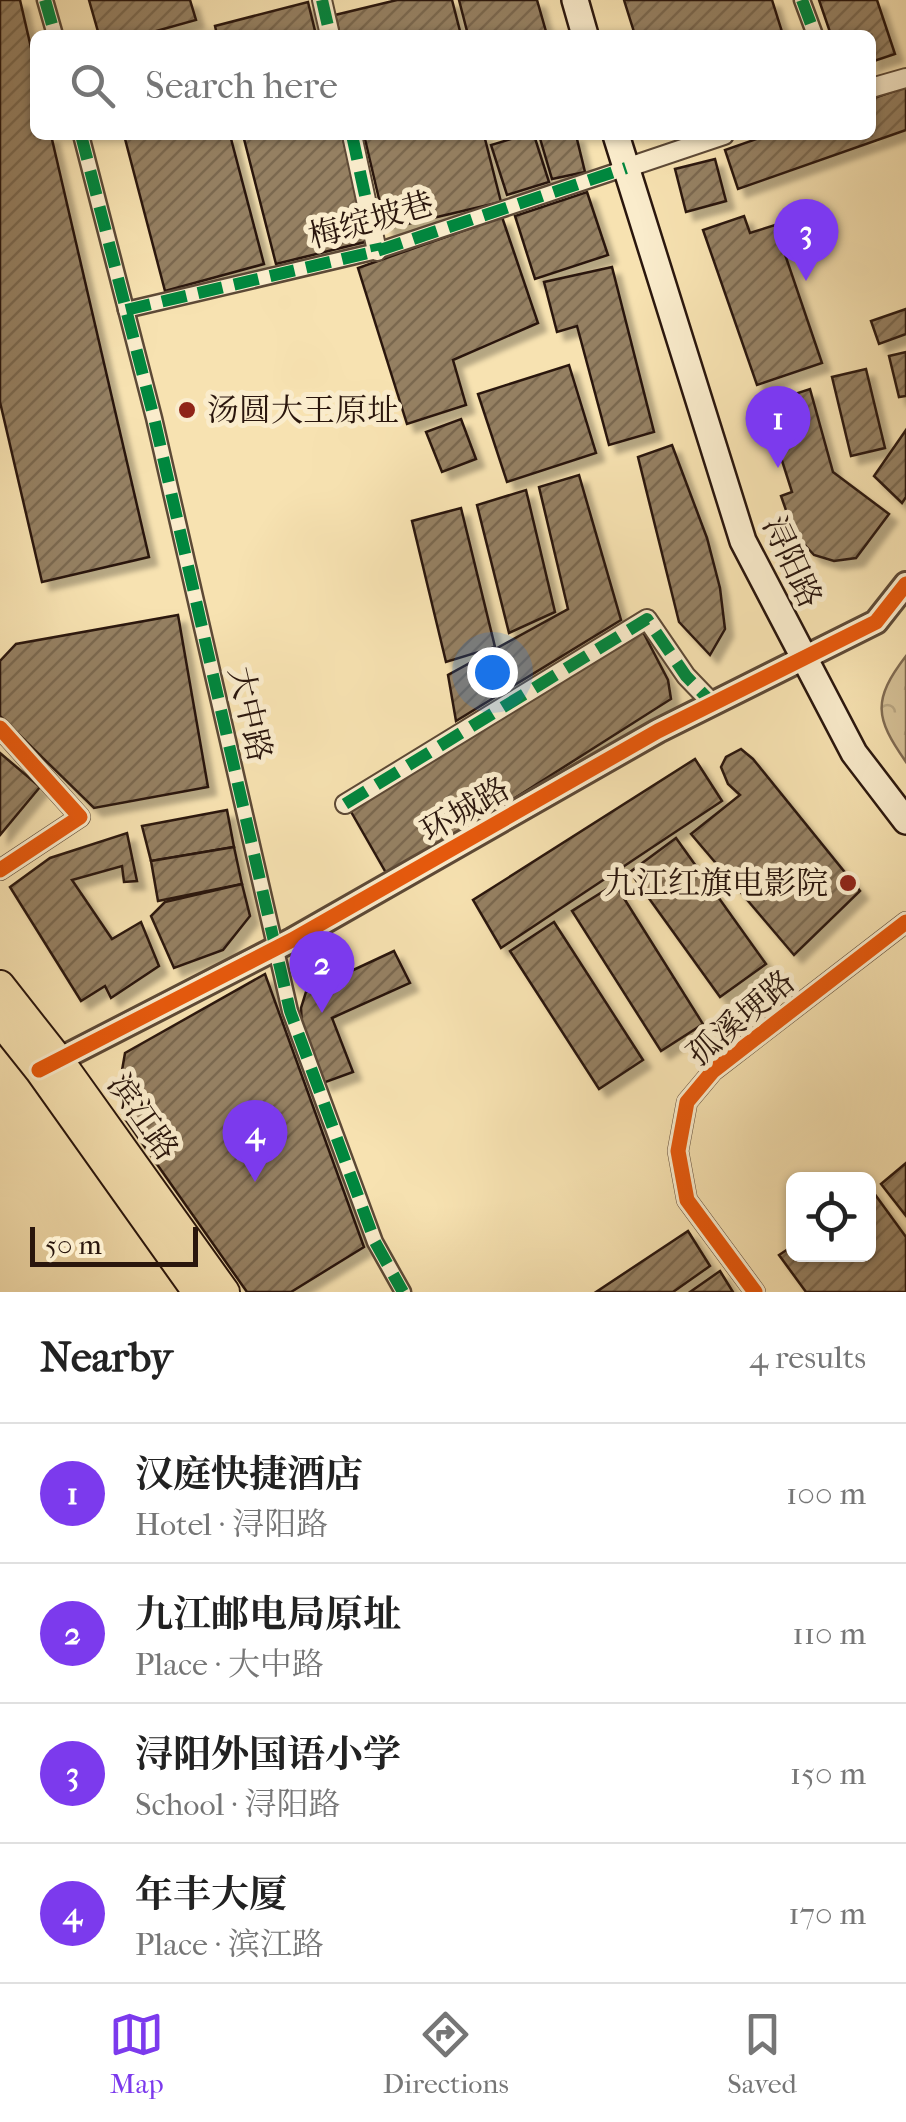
<!DOCTYPE html>
<meta charset="utf-8">
<style>
:root{--surface:#fff;--page:#f2f2f2;--text:#222;--muted:#767676;--line:#e0e0e0;--accent:#7c3aed}
body{margin:0;font-family:"IM FELL French Canon","Noto Serif SC",serif;background:var(--page);color:var(--text)}
.controls{position:absolute;right:30px;bottom:30px;display:grid;overflow:hidden;border-radius:15px;box-shadow:0 2px 8px #0004}
.controls button{width:90px;height:90px;display:grid;place-items:center;padding:0;border:0;border-bottom:2px solid var(--line);background:var(--surface);color:var(--text);font:50px sans-serif}
.scale{position:absolute;left:30px;bottom:25px;width:168px;box-sizing:border-box;padding-left:10px;border:5px solid #2a160d;border-top:0;font-size:28px;line-height:35px;white-space:nowrap;color:#2a160d;-webkit-text-stroke:8px #faeccc;paint-order:stroke}
.you{position:absolute;left:492px;top:672px;width:35px;height:35px;margin:-25px;border:8px solid #fff;border-radius:50%;background:#1a73e8;box-shadow:0 0 0 15px #1a73e833}
.badge{display:grid;place-items:center;width:65px;height:65px;border-radius:50%;background:var(--accent);color:#fff;font-size:32px;font-weight:700}
.pin{position:absolute;translate:-50% -82px;filter:drop-shadow(0 2px 5px #0008)}
.pin::after{content:'';position:absolute;top:52px;width:35px;height:30px;background:inherit;clip-path:polygon(0 0,100% 0,50% 100%)}
.list{margin:0;padding:0;list-style:none}
h2{display:flex;justify-content:space-between;align-items:center;height:130px;margin:0;padding:0 40px;font-size:42px}
h2 small{font-size:32px;font-weight:400;color:var(--muted)}
.list li{display:grid;grid-template-columns:65px 1fr auto;gap:30px;align-items:center;box-sizing:border-box;height:140px;padding:0 40px;border-top:2px solid var(--line)}
.list b{display:block;font-size:38px;white-space:nowrap}
.list p{margin:0;font-size:32px;white-space:nowrap;color:var(--muted)}
.list em{font-size:32px;font-style:normal;color:var(--muted)}
.icon{flex:none;width:55px;height:55px;fill:none;stroke:currentColor;stroke-width:2;stroke-linecap:round;stroke-linejoin:round}
.map{position:relative;flex:none;width:906px;height:1292px;overflow:hidden}
.search{position:absolute;background:var(--surface);box-shadow:0 2px 8px #0004;left:30px;right:30px;top:30px;height:110px;display:flex;align-items:center;gap:25px;box-sizing:border-box;padding:0 35px;border-radius:15px;color:var(--muted);font-size:38px}
.sheet{height:690px;background:var(--surface)}
nav{display:flex;justify-content:space-around;align-items:center;box-sizing:border-box;height:140px;border-top:2px solid var(--line);background:var(--surface);font-size:28px;color:var(--muted)}
nav a{display:grid;justify-items:center;gap:5px}
nav .on{color:var(--accent)}
.map>svg:first-child{display:block}
.forest{fill:url(#forest-crowns);stroke:#7f6a51;stroke-width:2.5}
.building{fill:url(#building-hatch);stroke:#2a160d;stroke-width:2.5;filter:url(#shadow)}
.lines{fill:none;stroke-linecap:round;stroke-linejoin:round}
.pedestrian-casing{stroke:#5d4936;stroke-width:19}
.minor-casing{stroke:#5d4936;stroke-width:22}
.tertiary-casing{stroke:#5d4936;stroke-width:28}
.secondary-casing{stroke:#2a160d;stroke-width:30}
.primary-casing{stroke:#2a160d;stroke-width:32}
.pedestrian{stroke:#faeccc;stroke-width:14}
.minor{stroke:#faeccc;stroke-width:18}
.tertiary{stroke:#faeccc;stroke-width:22}
.secondary{stroke:#faeccc;stroke-width:25}
.primary{stroke:#f7e2b1;stroke-width:28}
.quiet{stroke:#00873e;stroke-width:12;stroke-dasharray:25 12;stroke-linecap:butt}
.cycleway-casing{stroke:#faeccc;stroke-width:21}
.cycleway{stroke:#e8590c;stroke-width:15}
.poi-dot{fill:#8f2418;stroke:#faeccc;stroke-width:4}
.labels{text-anchor:middle;dominant-baseline:central;stroke-width:10;stroke-linejoin:round;paint-order:stroke}
.street-label{font-size:32px;fill:#2a160d;stroke:#faeccc}
.poi-label{font-size:32px;fill:#2a160d;stroke:#faeccc;text-anchor:start}
</style>
<div class="map">
<svg width="906" height="1292" viewBox="0 0 906 1292">
<defs>
<pattern id="forest-crowns" width="20" height="18" patternUnits="userSpaceOnUse" patternTransform="scale(2.5)"><rect width="20" height="18" fill="#d4bf95"/><path d="M2 6a3 3 0 1 1 6 0M12 15a3 3 0 1 1 6 0" fill="none" stroke="#b6a37f"/></pattern>
<pattern id="building-hatch" width="6" height="6" patternUnits="userSpaceOnUse" patternTransform="scale(2.5)"><rect width="6" height="6" fill="#958062"/><path d="M-1 1l2-2M0 6l6-6M5 7l2-2" fill="none" stroke="#7a684f"/></pattern>
<filter id="shadow"><feDropShadow dx="8" dy="8" stdDeviation="2.5" flood-color="#0004"/></filter>
</defs>
<rect width="100%" height="100%" fill="#f7e2b1"/>
<filter id="stains"><feTurbulence type="fractalNoise" baseFrequency=".002" numOctaves="4"/><feColorMatrix values="0 0 0 0 .2 0 0 0 0 .09 0 0 0 0 .02 0 0 0 .5 -.17"/></filter>
<radialGradient id="worn" r=".72"><stop offset=".6" stop-color="#630" stop-opacity="0"/><stop offset="1" stop-color="#630" stop-opacity=".3"/></radialGradient>
<path class="forest" d="M906,656V762C875,718 872,700 906,656Z"/>
<g class="building">
<path d="M0,0H20L35,65V135H51L149,557L42,582L0,402Z"/>
<path d="M89,0H190L196,20L142,35H99Z"/>
<path d="M397,0H452L461,35H340L335,15Z"/>
<path d="M459,0H537L547,35H468Z"/>
<path d="M624,0H772L783,35H635Z"/>
<path d="M819,0H877L895,54L871,62V35H831Z"/>
<path d="M308,2L316,35H217L215,26Z"/>
<path d="M906,87V130L738,189L725,150L768,135H871V99Z"/>
<path d="M124,135H230L264,264L165,291Z"/>
<path d="M243,135H342L369,241L276,264Z"/>
<path d="M364,135H484L501,202L386,229Z"/>
<path d="M524,135H534L549,182L507,195L491,145Z"/>
<path d="M539,135H576L585,172L552,179Z"/>
<path d="M715,159L726,201L686,212L675,169Z"/>
<path d="M587,192L608,255L535,279L515,216Z"/>
<path d="M744,216L750,233L775,225L822,363L757,385L703,230Z"/>
<path d="M502,217L538,323L453,360L466,405L407,424L358,268Z"/>
<path d="M612,267L654,432L609,445L577,326L557,332L544,282Z"/>
<path d="M906,309V334L879,344L871,321Z"/>
<path d="M906,352V396L899,397L889,356Z"/>
<path d="M569,365L596,453L507,482L478,394Z"/>
<path d="M866,369L885,448L851,456L832,377Z"/>
<path d="M810,389L833,472L889,514L856,558L834,561L814,555L794,533L781,496L792,492L764,404Z"/>
<path d="M461,419L476,459L442,472L426,432Z"/>
<path d="M906,430V497L902,503L874,476Z"/>
<path d="M672,445L707,538L720,588L725,629L710,655L679,622L638,457Z"/>
<path d="M579,475L621,620L456,721L448,675L568,609L539,487Z"/>
<path d="M526,490L555,612L509,633L477,505Z"/>
<path d="M461,508L495,647L446,662L412,521Z"/>
<path d="M178,615L208,787L94,808L0,716V661L16,644Z"/>
<path d="M642,630L668,680L671,699L389,878L350,810Z"/>
<path d="M741,749L753,759L860,891L794,955L691,834L740,795L728,784L721,767L726,757Z"/>
<path d="M0,753L40,787L0,835Z"/>
<path d="M695,759L722,801L501,948L473,900Z"/>
<path d="M227,810L234,847L151,861L142,826Z"/>
<path d="M127,833L137,881L124,882L122,866L72,880L112,939L141,922L159,966L111,998L105,986L81,1001L10,887L50,858Z"/>
<path d="M676,838L766,964L720,997L630,872Z"/>
<path d="M234,847L242,884L158,901L151,861Z"/>
<path d="M242,884L250,916L223,950L174,968L151,916L165,902Z"/>
<path d="M615,884L703,1024L661,1051L572,911Z"/>
<path d="M554,922L643,1060L599,1089L510,951Z"/>
<path d="M394,951L410,983L332,1018L353,1072L323,1083L302,1025L301,1008L306,992Z"/>
<path d="M265,974L364,1247L291,1292H247L123,1116L120,1082L125,1053Z"/>
<path d="M906,1163V1216L881,1184Z"/>
<path d="M871,1189L906,1237V1292H806L779,1255L794,1245V1254H868Z"/>
<path d="M688,1231L710,1266L673,1292H596Z"/>
<path d="M720,1271L733,1292H690Z"/>
</g>
<g class="lines">
<g class="pedestrian-casing">
<g id="pedestrian">
<path d="M45,0L55,35"/>
<path d="M802,0L815,35"/>
<path d="M81,135L154,418L290,1011L375,1242L403,1292"/>
<path d="M126,310L377,251L626,168"/>
</g>
</g>
<g class="minor-casing">
<g id="minor">
<path d="M322,0L330,35"/>
<path d="M871,88L906,78"/>
<path d="M352,135L377,251"/>
<path d="M626,168L724,135"/>
<path d="M0,728L80,817L0,870"/>
<path d="M345,804L647,619L686,676L713,704"/>
<path d="M755,1292L687,1200L678,1151L687,1102L713,1071L906,922"/>
</g>
</g>
<g class="tertiary-casing">
<path id="tertiary" d="M45,1067L292,940L658,731L876,622L906,584"/>
</g>
<g class="secondary-casing">
<g id="secondary">
<path d="M575,0L585,35"/>
<path d="M616,135L743,541L854,753L906,821"/>
</g>
</g>
<g class="primary-casing">
<g id="primary">
<path d="M0,985L59,1060L225,1292"/>
<path d="M0,1021L39,1070L197,1292"/>
</g>
</g>
<use href="#pedestrian" class="pedestrian"/>
<use href="#minor" class="minor"/>
<use href="#tertiary" class="tertiary"/>
<use href="#secondary" class="secondary"/>
<use href="#primary" class="primary"/>
<g class="quiet">
<path d="M45,0L55,35"/>
<path d="M322,0L330,35"/>
<path d="M802,0L815,35"/>
<path d="M81,135L154,418L290,1011L375,1242L403,1292"/>
<path d="M352,135L377,251"/>
<path d="M126,310L377,251L626,168"/>
<path d="M345,804L647,619L686,676L713,704"/>
</g>
<g class="cycleway-casing">
<g id="cycleway">
<path d="M0,728L80,817L0,870"/>
<path d="M39,1070L292,940L658,731L876,622L906,584"/>
<path d="M755,1292L687,1200L678,1151L687,1102L713,1071L906,922"/>
</g>
</g>
<use href="#cycleway" class="cycleway"/>
</g>
<g class="poi-dot">
<circle cx="187" cy="410" r="10"/>
<circle cx="848" cy="883" r="10"/>
</g>
<g class="labels">
<g class="street-label">
<text transform="translate(371 220) rotate(-16)">梅绽坡巷</text>
<text transform="translate(792 562) rotate(65)">浔阳路</text>
<text transform="translate(250 714) rotate(77)">大中路</text>
<text transform="translate(465 810) rotate(-30)">环城路</text>
<text transform="translate(741 1018) rotate(-40)">孤溪埂路</text>
<text transform="translate(143 1117) rotate(55)">滨江路</text>
</g>
<g class="poi-label">
<text x="207" y="410">汤圆大王原址</text>
<text x="828" y="883" text-anchor="end">九江红旗电影院</text>
</g>
</g>
<rect width="100%" height="100%" filter="url(#stains)"/>
<rect width="100%" height="100%" fill="url(#worn)"/>
</svg>
<div class="controls">
<button><svg class="icon" aria-label="locate" viewBox="0 0 24 24"><circle cx="12" cy="12" r="6"/><path d="M12 2v4M12 18v4M2 12h4M18 12h4"/></svg></button>
</div>
<div class="scale">50 m</div>
<div class="you"></div>
<div class="pin badge" style="left:778px;top:468px">1</div>
<div class="pin badge" style="left:322px;top:1013px">2</div>
<div class="pin badge" style="left:806px;top:281px">3</div>
<div class="pin badge" style="left:255px;top:1182px">4</div>
<div class="search"><svg class="icon" aria-label="search" viewBox="0 0 24 24"><circle cx="10" cy="10" r="6"/><path d="M15 15l6 6"/></svg>Search here</div>
</div>
<section class="sheet">
<h2>Nearby<small>4 results</small></h2>
<ul class="list">
<li><span class="badge">1</span><div><b>汉庭快捷酒店</b><p>Hotel · 浔阳路</p></div><em>100 m</em></li>
<li><span class="badge">2</span><div><b>九江邮电局原址</b><p>Place · 大中路</p></div><em>110 m</em></li>
<li><span class="badge">3</span><div><b>浔阳外国语小学</b><p>School · 浔阳路</p></div><em>150 m</em></li>
<li><span class="badge">4</span><div><b>年丰大厦</b><p>Place · 滨江路</p></div><em>170 m</em></li>
</ul>
</section>
<nav>
<a class="on"><svg class="icon" aria-label="map" viewBox="0 0 24 24"><path d="M3 6l6-2 6 2 6-2v14l-6 2-6-2-6 2zM9 4v14M15 6v14"/></svg>Map</a>
<a><svg class="icon" aria-label="directions" viewBox="0 0 24 24"><path d="M12 3l9 9-9 9-9-9zM9 14v-3h6M13 9l2 2-2 2"/></svg>Directions</a>
<a><svg class="icon" aria-label="saved" viewBox="0 0 24 24"><path d="M7 4h10v16l-5-4-5 4z"/></svg>Saved</a>
</nav>
